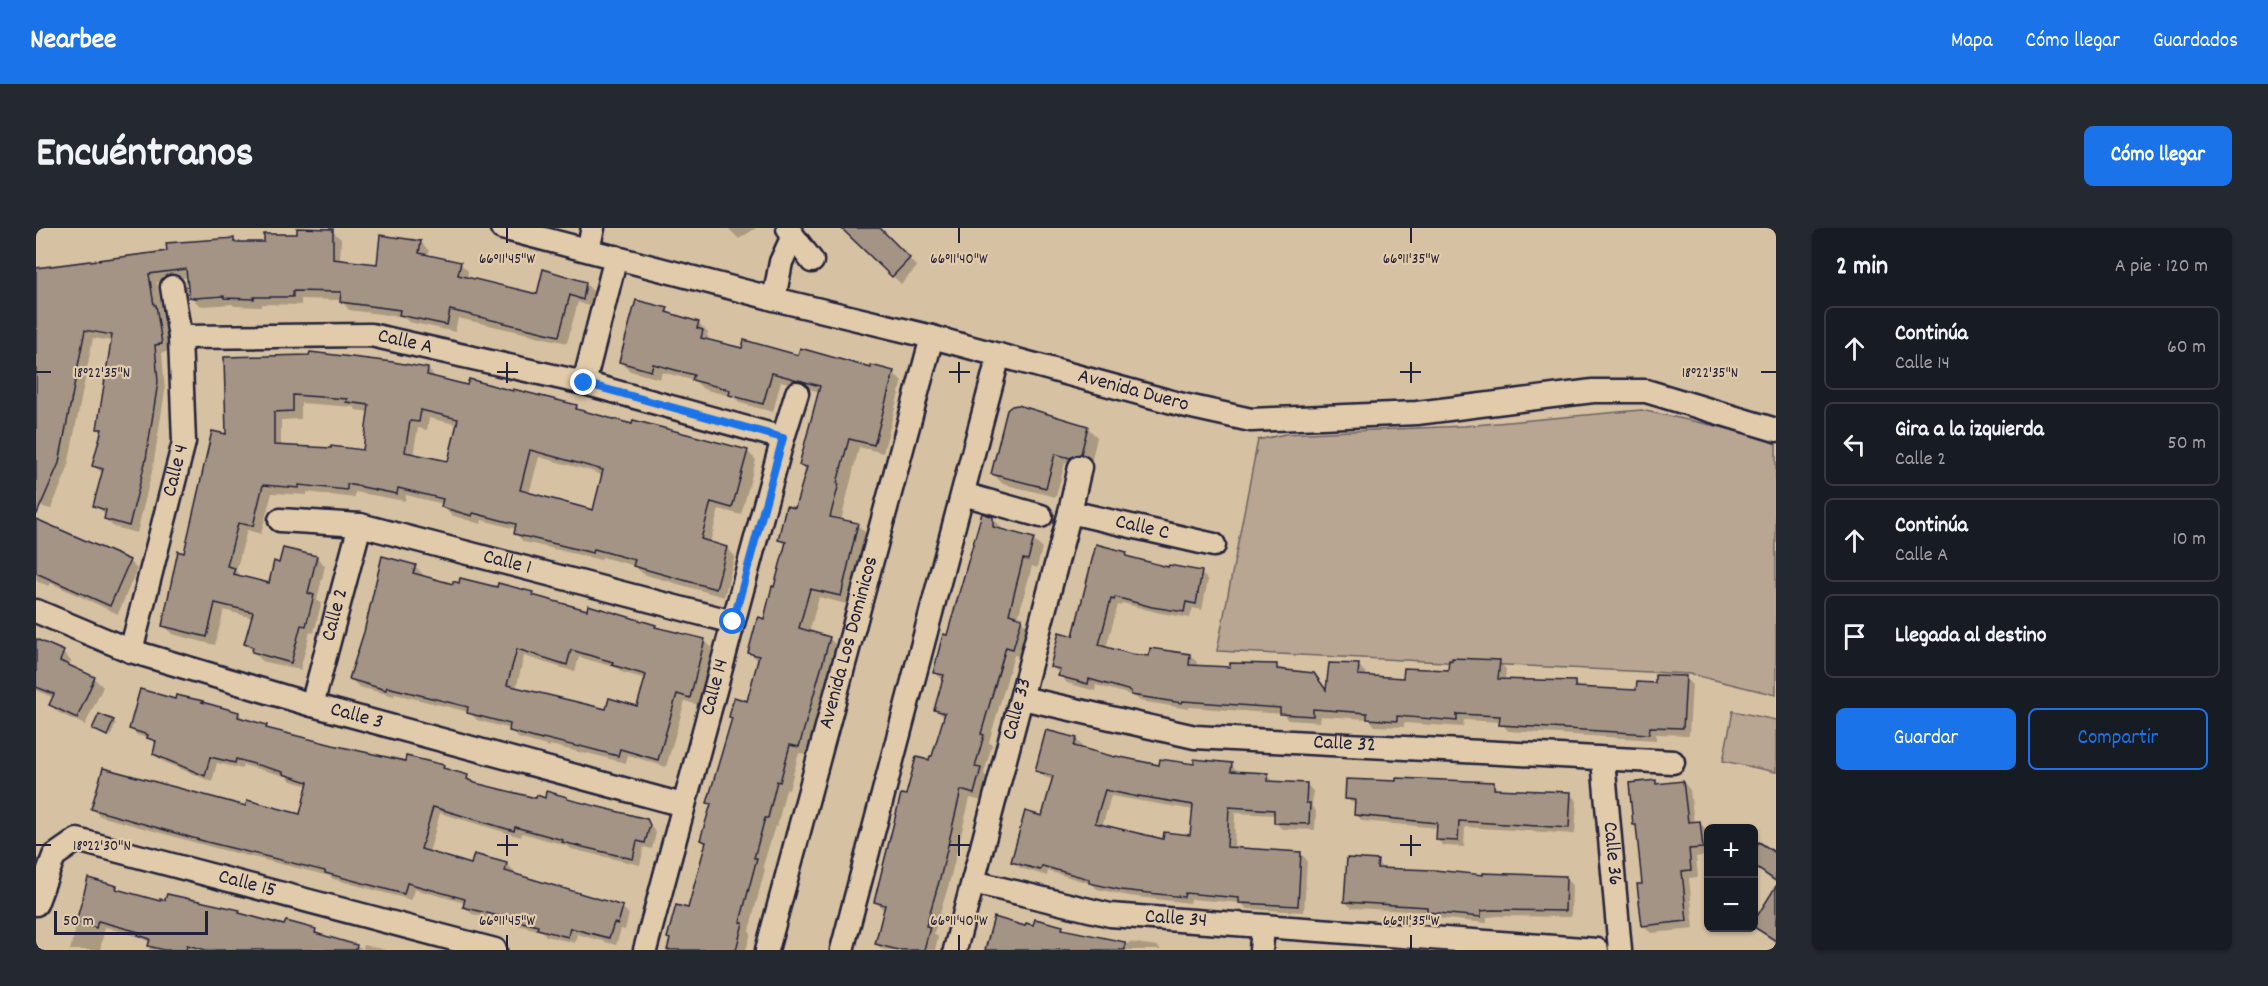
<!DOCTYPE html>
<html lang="es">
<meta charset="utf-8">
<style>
:root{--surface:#171b24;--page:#242831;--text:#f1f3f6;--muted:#9ea1a6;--line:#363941;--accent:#1a73e8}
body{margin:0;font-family:Dekko,sans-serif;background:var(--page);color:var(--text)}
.controls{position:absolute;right:18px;bottom:18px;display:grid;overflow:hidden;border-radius:9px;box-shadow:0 2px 4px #0004}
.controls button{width:54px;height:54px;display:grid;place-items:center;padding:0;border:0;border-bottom:2px solid var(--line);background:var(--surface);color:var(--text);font:30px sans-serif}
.scale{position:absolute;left:18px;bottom:15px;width:154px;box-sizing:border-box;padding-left:6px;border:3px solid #22223b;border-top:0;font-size:16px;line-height:21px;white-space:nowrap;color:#22223b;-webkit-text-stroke:4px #e1cbaa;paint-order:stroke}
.stop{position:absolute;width:18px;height:18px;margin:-14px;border:4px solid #1a73e8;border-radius:50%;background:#fff}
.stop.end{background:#1a73e8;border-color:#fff;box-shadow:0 2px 6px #0008}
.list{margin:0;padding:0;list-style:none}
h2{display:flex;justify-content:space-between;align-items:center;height:78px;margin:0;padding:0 24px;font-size:26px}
h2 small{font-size:20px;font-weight:400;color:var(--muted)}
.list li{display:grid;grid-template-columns:39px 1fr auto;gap:18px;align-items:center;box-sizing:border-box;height:84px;margin:0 12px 12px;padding:0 12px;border:2px solid var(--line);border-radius:9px}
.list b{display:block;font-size:22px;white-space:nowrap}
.list p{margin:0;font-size:20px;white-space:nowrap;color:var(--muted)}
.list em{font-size:20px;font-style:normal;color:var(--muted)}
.actions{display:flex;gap:12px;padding:18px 24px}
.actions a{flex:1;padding:14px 0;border:2px solid var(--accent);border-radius:9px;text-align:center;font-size:21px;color:var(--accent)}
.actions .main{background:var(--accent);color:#fff}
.icon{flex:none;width:33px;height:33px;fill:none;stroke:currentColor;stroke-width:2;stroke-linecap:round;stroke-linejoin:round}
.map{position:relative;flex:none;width:1740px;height:722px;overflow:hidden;border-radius:9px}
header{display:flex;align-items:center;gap:36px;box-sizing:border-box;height:84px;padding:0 30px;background:var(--accent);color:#fff}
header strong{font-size:28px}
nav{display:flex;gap:33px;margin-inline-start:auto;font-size:21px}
.intro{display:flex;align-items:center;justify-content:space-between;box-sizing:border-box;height:144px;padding:0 36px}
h1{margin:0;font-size:42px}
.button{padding:15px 27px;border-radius:9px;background:var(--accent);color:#fff;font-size:21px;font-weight:700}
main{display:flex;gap:36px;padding:0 36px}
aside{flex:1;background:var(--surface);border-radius:9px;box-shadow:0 2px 4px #0004}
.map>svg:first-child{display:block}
.green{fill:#b8a692;stroke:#6d6466;stroke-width:1.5}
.shadow{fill:#0003;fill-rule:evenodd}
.building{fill:#a49486;stroke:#22223b;stroke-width:1.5;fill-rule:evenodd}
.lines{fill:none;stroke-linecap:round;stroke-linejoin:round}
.minor-casing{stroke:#22223b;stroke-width:27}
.minor{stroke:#e1cbaa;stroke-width:22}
.route{stroke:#1a73e8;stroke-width:8}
.ticks{fill:none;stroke:#22223b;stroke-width:2}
.labels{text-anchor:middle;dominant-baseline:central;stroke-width:4.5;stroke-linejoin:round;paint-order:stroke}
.street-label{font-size:21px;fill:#22223b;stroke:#e1cbaa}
.ticks-label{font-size:15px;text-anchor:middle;fill:#22223b;stroke:#e1cbaa;stroke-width:4.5;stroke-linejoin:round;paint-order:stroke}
</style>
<header>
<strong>Nearbee</strong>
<nav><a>Mapa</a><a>Cómo llegar</a><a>Guardados</a></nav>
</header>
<div class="intro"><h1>Encuéntranos</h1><a class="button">Cómo llegar</a></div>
<main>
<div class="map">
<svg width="1740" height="722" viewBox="0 0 1740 722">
<rect width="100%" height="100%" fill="#d6c1a3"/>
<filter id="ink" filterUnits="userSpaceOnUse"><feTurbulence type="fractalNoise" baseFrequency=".0167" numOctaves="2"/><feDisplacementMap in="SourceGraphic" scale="12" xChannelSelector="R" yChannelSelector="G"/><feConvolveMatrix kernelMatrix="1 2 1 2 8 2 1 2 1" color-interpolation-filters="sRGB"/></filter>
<g filter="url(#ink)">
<g class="green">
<path d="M1605,182L1717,206L1740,216V467L1654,446L1181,423L1222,212L1249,206L1428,198Z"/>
<path d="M1697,483L1740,492V544L1687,533Z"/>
</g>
<g class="shadow">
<path d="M692,0H720L703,11Z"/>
<path d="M811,0H842L881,39L865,56L809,2Z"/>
<path d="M296,3L305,11L304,33L343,38L385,14L393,23L392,28L424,35L432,43L431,51L502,68L549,55L558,64L555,79L542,74L531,115L422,90L419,104L401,100L373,94L367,89L313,82L305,72L265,71V77L226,76V79L198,78L196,76L168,78L163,77L154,68L153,49L121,54L133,124H126L129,163L117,239L101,305L78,299L69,291L71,287L59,278L68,246L57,238L66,204L62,200L76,113L57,110L31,243L15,281L0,277V44L132,24L197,12L201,16H229Z"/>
<path d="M631,82L637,88L662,95L672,104L671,107L675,114L707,122L763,129L857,145L866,154L847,225L823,219L805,293L821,297L831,306L814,377L783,369L773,405L793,410L802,419L772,528L763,525L753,562L750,561L741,599L739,598L727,638L729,641L713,703L715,705L710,722H633L636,713L633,710L653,682L671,617L666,612L676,578L673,574L697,492L694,489L712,474L723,433L714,425L729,393L740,361L750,318L744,312L760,282L771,243L764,237L784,164L745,153L737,184L704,175L698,169L667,161L659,153L626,144L624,151L594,143L585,134Z"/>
<path d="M190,130L392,141L400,150L432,159L540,178L547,185L711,223L720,232L705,287L683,281L674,315L691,320L699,328L688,369L607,346L599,338L566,329L565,332L488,314L479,305L480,301L446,292L445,296L415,287L407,279V276L370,267L369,273L319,264V270L271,264V267L236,265L225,306L211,302L200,343L207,350L234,357L244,336L281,329L289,338L281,372L285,376L278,405L274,404L264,442L226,433L210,416L217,390L188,382L179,417L136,406L128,398L149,326L191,208ZM265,175L318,179L320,182L334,184L329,224L245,219V192L265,191ZM393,190L423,197L413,235L377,228L382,200L391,202ZM503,229L555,243L567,248L559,284L493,266Z"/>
<path d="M1051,199L1061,209L1055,236L1045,239L1029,235L1020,269L967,256L957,246Z"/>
<path d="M957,290L965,299V303L997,312L1006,320L1001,340L996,338L982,390L994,400L986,429L978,427L953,514L956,517L948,546L953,550L947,573L934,570L913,656L898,705L902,709L899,722H847L840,716L849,683L840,674L871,569L894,534L909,490L900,482L908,453L898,444Z"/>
<path d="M0,292L93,333L101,341L82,386L15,355L13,358L0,353Z"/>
<path d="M1090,326L1095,331L1133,341L1165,345L1172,352L1166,382L1157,380L1154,390L1124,385L1086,375L1085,378L1082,377L1070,420L1095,427L1114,430L1154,427L1161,434L1160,439L1195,441L1241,438L1246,443L1277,447L1291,463L1323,438L1330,445V449L1369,451L1463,434L1470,441L1469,452L1538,454L1545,461L1602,463L1620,456L1649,450L1656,457L1653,507L1620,506V512L1472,503L1465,494L1428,492L1427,499L1368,495V499L1339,498L1333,491L1284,488L1283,494L1252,492L1247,486L1153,479V481L1104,473L1098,468L1060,457L1059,463L1031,455L1016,438L1038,410Z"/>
<path d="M379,338L387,346L386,349L418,358L496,365L500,370L552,384L619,398L622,401L668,412L676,420L662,477L649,473L630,539L592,527L590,535L551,525V526L514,517V519L482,510L475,501L441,492L433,484L359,466L358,468L323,459L315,451ZM488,428L539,444L543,429L581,440L585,444L610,451L602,479L572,483L480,461Z"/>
<path d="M0,414L27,425L35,433L33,439L58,450L67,459L49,497L23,485L15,477L18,470L0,462Z"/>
<path d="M140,473L202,485L210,493L230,498L234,502L370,534L407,539L411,543L431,549L439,556L501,572L530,570L534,573L610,592L620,605L616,621L608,619L604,637L535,621L532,618L486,605L485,609L404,585L393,625L436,638L471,636L478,643L477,647L586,679L593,686L589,702L585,701L580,717L541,706L539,715L510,708L506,703L436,686L428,679L429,675L378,661L375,672L297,651L294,648L179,620L64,588L57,581L211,580L265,588L273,558L255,553L252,549L207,537L206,541L181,535L176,554L126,533L119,526L121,518L115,511L101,507L94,500Z"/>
<path d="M77,493L80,496L74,509L58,501Z"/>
<path d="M1040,511L1046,518L1045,522L1124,539L1196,537L1202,544L1231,547L1238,553L1270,556L1277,563L1276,579L1280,583L1279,602L1246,601L1239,594L1240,587L1199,585L1198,621L1264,625L1271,632L1268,684L1211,681L1205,675L1155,671L1154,675L1093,668L1061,661L1056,656L1012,643L1011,648L984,640L977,633L1007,589L1018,552L1008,549L1001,543ZM1075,568L1158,582L1156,609L1128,613L1066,599Z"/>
<path d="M1619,554L1622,557L1647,554L1654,562L1658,595H1664L1671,602L1672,627L1660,629L1662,649L1653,650L1658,701L1615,705L1607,698L1608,657L1602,600L1599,596Z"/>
<path d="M1457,556L1464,563L1534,566L1541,573L1539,606L1429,599L1428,619L1408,618L1401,612L1402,600L1326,593L1320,586V577L1311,571Z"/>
<path d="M1725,614L1740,625V655L1718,639V625Z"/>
<path d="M1341,634L1348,641L1448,649L1529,650L1536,656L1535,689L1463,688L1451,689V695L1399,690L1394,684L1316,680L1309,674Z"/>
<path d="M53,652L80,659L85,664L125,675L203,683L207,687L250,699L279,702L286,709L327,721L328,717L350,722H113L115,715L106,710L69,699L64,722H34Z"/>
<path d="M1740,660V715L1718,697Z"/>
<path d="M959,691L990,700H1026L1030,704L1092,716L1093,714L1121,718L1125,722H950Z"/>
</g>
<g class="building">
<path d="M261,0L297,1V31L341,36L344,7L385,13L383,25L425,34L422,47L501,66L507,41L550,54L547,72L534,67L523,108L414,82L411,97L392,93L363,87L364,82L304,74L305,64L257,63V69H218V71L188,70V68L159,70L153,69L150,41L113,46L118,77H120L126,116L119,117L122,154L110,231L93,298L68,291L70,282L57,278L67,241L56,238L66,201H61L76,107L49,102L23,235L0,288V40L131,23L130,15L198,10V14H228V6H261Z"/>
<path d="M805,0H844L874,30L856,49Z"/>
<path d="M600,72L632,80L630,84L663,94L661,100L667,102L665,110L706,120L708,112L762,127L764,120L835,140V137L858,143L838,217L813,211L801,255L803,256L794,289L822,295L805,368L774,361L763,400L794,409L763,519L754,517L744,554L741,553L732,590H729L718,630H721L704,694L707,695L700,722H631L634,711L631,710L640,677L652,680L670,614L664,612L675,576L671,575L696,490L693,489L698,469L711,473L723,428L712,425L720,395L723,389L728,391L736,358L738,359L750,314L742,312L750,278L759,280L771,239L763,237L784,158L736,145L727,176L693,167L694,162L656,152L658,147L617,136L615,143L583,134Z"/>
<path d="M274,124L357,134L392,140L391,147L431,157L433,151L477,163V161L541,177L540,181L596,196L597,192L712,222L696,280L675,274L665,311L691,319L680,361L597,338L599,332L558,321L557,325L478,306L480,296L437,285L436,288L405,279L407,271L362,260L361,266L311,256V262L263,257V260L227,257L217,298L202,295L191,338L199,340L197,346L233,355L238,333L243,335L247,320L281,328L272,365L278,367L270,398L265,397L255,435L216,424L217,419L208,416L217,384L179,375L171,409L126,398L142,323L148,325L176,203L190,206L188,129L273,127ZM257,167L311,171L310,174L333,177L327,222L295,218V220L238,217V184L257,183ZM385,182L422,191L412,233L369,224L374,193L383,194ZM494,222L567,242L557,282L484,262Z"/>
<path d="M982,177L1052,198L1045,226L1034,230L1019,226L1010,260L955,246L971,182L976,178Z"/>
<path d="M946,285L957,289V299L998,310L992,332L987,331L973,386L986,390L977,421L970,419L945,506L948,507L939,539L945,540L938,566L925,562L905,647L890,698L894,699L888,722H862L839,716L849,677L838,674L865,566L870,567L880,529L893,532L894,528H896L909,485L898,482L908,447L897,445L907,406L911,407Z"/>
<path d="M0,291L94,332L74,378L0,345Z"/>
<path d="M1060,316L1091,324L1090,328L1132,339L1133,337L1166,343L1160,376L1150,374L1148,384L1116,379L1079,369L1078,372L1075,371L1063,417L1095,426L1113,428L1114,420L1154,426L1153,437L1194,439V435L1241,436V441L1278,445L1290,462L1293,435L1323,436L1322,447L1367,450L1368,440L1412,442L1413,432L1416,433V430L1464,432L1462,451L1539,453V459L1600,462L1601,454L1619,455V447L1650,448L1647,500L1614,499L1613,506L1463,497L1464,488L1421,486V493L1361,488V493L1331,491V485L1277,481V488L1244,486V480L1147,473L1146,475L1095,467V463L1053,451L1052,456L1022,448L1024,441L1014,439L1023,404L1037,408Z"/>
<path d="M346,328L380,337L377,345L417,356V353L423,355L424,350L461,359L462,355L497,364L496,367L551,382L552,377L620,397L619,399L669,411L654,470L641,466L622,532L584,521L582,528L544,518L543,519L507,510L506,512L473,503L474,496L431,485L432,479L351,459L350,462L313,451L328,404ZM481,421L531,437L535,422L577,434L576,437L610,447L601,478L573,470L570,481L471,457Z"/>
<path d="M0,411L28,423L24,433L59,449L41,490L13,477L18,466L0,459Z"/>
<path d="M104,461L139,471L140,467L167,473L166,474L203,484L202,489L231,497L230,500L297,517L369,533L370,528L408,537L407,540L432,547L431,551L439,555L500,570L501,567L509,570L510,563L531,569V571L611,591L614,597L609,615L601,613L597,631L526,614L527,612L479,599L478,603L397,579L385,621L435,636L438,626L471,635L469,643L587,678L582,696L578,695L573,710L534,700L532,709L501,701L502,698L427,679L429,671L371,655L368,666L289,645V643L171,614L55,581L67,540L210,578L211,572L264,586L272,554L247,546V544L200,531L199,535L174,529L169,548L117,526L120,513L111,510L112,507L93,501Z"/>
<path d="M63,486L78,492L71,508L56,501Z"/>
<path d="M1010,502L1041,510L1038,518L1079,529L1080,528L1123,537L1124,531L1158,536V531L1196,535L1195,543L1232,545V553L1271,555L1270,575H1274L1273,596L1238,595V582L1193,579L1191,619L1265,624L1262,678L1203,675V670L1149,665L1148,669L1085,662L1053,655V651L1006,638L1004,642L975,634L989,583L1006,588L1017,548L999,543ZM1069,562L1102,569V568L1157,577L1154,607L1128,604L1127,611L1059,595Z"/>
<path d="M1360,550L1458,554V561L1535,564L1533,600L1423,593L1422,613L1400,612L1401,595L1318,587L1319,572L1309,571L1310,551L1360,553Z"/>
<path d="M1620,552V556L1647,553L1652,594L1664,593L1667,620L1653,621L1655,642L1646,643L1651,693L1606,698L1601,656H1606L1600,597H1597L1593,555Z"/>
<path d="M1723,614L1740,625V653L1718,638V623Z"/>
<path d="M1311,630L1342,632L1341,640L1398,642L1447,647V645L1530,648L1529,683L1456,682L1445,683V689L1391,684V679L1308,674Z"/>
<path d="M52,650L81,658L80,661L124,673V671L129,672L131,666L204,682L203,685L248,697L250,693L280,701L279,705L321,717L320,722H170L151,717L150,722H128L112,718L114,711L102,707L103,704L62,693L60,700L40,694Z"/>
<path d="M1740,658V713L1718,699V693Z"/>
<path d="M958,689L989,698L990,695L997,697L999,691L1027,698L1026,701L1089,714V722H949Z"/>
</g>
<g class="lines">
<g class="minor-casing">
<g id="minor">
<path id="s1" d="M466,0L738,71L896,109L1147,177L1215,192L1381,185L1557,163H1610L1740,202"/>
<path d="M757,8L776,33"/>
<path d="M552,21L557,0"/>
<path d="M738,71L745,34L757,8L752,0"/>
<path id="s2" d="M144,109L335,107L548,155L747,210"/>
<path d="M548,155L580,29"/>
<path d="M927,266L1005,288"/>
<path id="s3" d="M1034,284L1178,317"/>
<path id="s4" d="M244,292L324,297L697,394"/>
<path id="s5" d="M0,383L95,423L276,477L647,577"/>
<path id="s6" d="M95,423L148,214L144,109L136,59"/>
<path id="s7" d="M986,470L1159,509L1637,534"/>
<path id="s8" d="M276,477L324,297"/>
<path id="s9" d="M1567,532L1584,722"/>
<path id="s10" d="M937,654L1074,687L1561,722"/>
<path id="s11" d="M0,676L18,628L41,612L459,722"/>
<path id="s12" d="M609,722L747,210L761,165"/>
<path id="s13" d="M731,722L896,109"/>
<path d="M806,722L963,127"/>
<path id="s14" d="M919,722L1034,284L1044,239"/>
<path d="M1225,722L1227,700"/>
</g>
</g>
<use href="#minor" class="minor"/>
</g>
</g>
<g class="lines" filter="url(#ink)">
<path class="route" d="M548,155L747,210L697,394"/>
</g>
<path class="ticks" d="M471,0V15M923,0V15M1375,0V15M471,134V155M923,134V155M1375,134V155M0,144H15M461,144H482M913,144H934M1364,144H1385M1725,144H1740M471,607V628M923,607V628M1375,607V628M0,617H15M461,617H482M913,617H934M1364,617H1385M471,707V722M923,707V722M1375,707V722"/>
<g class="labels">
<g class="street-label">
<text stroke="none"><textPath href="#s2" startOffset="226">Calle A</textPath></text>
<text stroke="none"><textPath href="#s1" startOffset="652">Avenida Duero</textPath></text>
<text stroke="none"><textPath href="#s6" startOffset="186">Calle 4</textPath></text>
<text stroke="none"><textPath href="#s3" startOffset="74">Calle C</textPath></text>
<text stroke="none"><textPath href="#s4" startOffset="232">Calle 1</textPath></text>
<text stroke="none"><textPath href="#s8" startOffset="93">Calle 2</textPath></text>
<text stroke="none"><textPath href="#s13" startOffset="318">Avenida Los Dominicos</textPath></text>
<text stroke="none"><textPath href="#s12" startOffset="272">Calle 14</textPath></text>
<text stroke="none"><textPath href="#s14" startOffset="249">Calle 33</textPath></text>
<text stroke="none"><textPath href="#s5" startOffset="338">Calle 3</textPath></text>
<text stroke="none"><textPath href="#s7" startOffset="327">Calle 32</textPath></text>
<text stroke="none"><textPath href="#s9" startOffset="94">Calle 36</textPath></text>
<text stroke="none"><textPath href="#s11" startOffset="255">Calle 15</textPath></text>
<text stroke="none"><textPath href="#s10" startOffset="207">Calle 34</textPath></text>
</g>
</g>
<g class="ticks-label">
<text x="471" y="35">66°11'45"W</text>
<text x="923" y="35">66°11'40"W</text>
<text x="1375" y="35">66°11'35"W</text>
<text x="66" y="149">18°22'35"N</text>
<text x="1674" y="149">18°22'35"N</text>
<text x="66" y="622">18°22'30"N</text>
<text x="471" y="697">66°11'45"W</text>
<text x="923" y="697">66°11'40"W</text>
<text x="1375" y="697">66°11'35"W</text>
</g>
</svg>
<div class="controls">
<button>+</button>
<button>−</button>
</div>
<div class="scale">50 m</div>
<div class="stop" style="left:697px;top:394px"></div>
<div class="stop end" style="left:548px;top:155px"></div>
</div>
<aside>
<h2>2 min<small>A pie · 120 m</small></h2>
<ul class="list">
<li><svg class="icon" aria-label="ahead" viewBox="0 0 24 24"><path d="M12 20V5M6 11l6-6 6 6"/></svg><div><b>Continúa</b><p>Calle 14</p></div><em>60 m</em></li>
<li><svg class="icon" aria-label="left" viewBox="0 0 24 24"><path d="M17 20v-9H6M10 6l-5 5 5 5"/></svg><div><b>Gira a la izquierda</b><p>Calle 2</p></div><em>50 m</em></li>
<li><svg class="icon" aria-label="ahead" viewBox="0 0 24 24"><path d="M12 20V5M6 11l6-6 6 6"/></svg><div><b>Continúa</b><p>Calle A</p></div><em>10 m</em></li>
<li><svg class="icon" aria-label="arrive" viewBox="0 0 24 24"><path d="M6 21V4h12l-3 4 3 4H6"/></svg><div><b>Llegada al destino</b></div></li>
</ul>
<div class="actions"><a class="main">Guardar</a><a>Compartir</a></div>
</aside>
</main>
